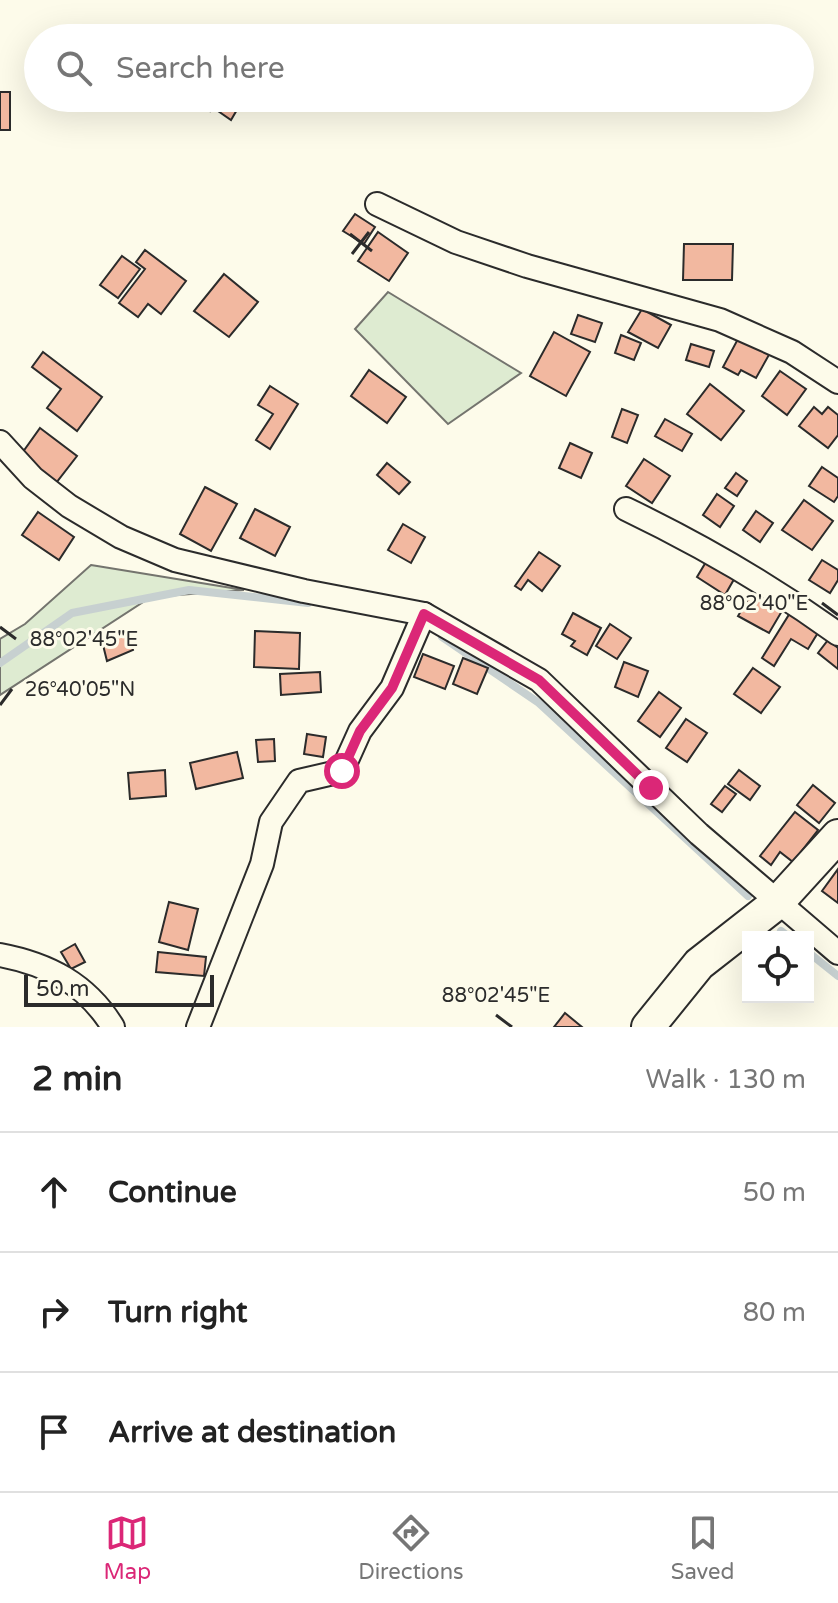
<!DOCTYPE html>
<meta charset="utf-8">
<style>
:root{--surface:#fff;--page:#f2f2f2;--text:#222;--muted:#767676;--line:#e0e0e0;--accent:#db2777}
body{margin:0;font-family:"Varela Round",sans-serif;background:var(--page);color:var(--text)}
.controls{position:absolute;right:24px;bottom:24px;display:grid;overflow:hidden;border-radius:0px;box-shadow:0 8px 32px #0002}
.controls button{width:72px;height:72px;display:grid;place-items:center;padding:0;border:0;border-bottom:2px solid var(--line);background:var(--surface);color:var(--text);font:40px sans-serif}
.scale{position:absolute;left:24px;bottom:20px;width:190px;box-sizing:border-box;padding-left:8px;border:4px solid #2b2b2b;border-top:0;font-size:22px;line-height:28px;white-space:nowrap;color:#2b2b2b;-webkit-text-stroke:6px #fdfbea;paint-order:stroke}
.stop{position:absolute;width:24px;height:24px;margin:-18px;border:6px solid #db2777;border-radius:50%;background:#fff}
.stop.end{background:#db2777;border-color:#fff;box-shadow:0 2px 8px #0008}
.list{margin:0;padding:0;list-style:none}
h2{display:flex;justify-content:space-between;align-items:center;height:104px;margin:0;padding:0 32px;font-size:34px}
h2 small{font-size:26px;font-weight:400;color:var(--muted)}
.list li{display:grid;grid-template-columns:52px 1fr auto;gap:24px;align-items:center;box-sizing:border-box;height:120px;padding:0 32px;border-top:2px solid var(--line)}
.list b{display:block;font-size:30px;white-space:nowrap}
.list em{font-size:26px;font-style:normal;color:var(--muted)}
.icon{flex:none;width:44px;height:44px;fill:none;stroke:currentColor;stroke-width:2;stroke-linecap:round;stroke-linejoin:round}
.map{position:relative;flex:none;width:838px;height:1027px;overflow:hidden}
.search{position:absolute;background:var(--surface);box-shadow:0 8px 32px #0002;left:24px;right:24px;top:24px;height:88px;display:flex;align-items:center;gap:20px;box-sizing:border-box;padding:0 28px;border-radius:44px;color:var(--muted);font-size:30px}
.sheet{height:464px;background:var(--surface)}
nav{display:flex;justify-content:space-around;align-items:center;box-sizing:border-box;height:112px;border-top:2px solid var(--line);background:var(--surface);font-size:22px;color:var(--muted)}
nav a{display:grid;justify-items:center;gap:4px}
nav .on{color:var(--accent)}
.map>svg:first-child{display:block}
.green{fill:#deebd1;stroke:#74746e;stroke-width:2}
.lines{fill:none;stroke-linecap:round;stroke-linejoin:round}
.stream{stroke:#c7d0d0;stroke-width:8}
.building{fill:#f2b8a0;stroke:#2b2b2b;stroke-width:2}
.street-casing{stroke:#2b2b2b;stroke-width:26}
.secondary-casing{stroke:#2b2b2b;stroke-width:36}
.street{stroke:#fdfbea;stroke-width:22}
.secondary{stroke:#fdfbea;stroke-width:32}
.route{stroke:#db2777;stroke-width:10}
.ticks{fill:none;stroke:#2b2b2b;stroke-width:3}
.ticks-label{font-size:20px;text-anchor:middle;fill:#2b2b2b;stroke:#fdfbea;stroke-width:6;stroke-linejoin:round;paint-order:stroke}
</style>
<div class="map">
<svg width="838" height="1027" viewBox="0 0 838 1027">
<rect width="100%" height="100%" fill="#fdfbea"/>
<g class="green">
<path d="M388,292L521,373L448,424L355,329Z"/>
<path d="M91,565L244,590L151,597L0,695V639L25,624Z"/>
</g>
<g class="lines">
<g class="stream">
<path d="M442,637L539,703L748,896"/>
<path d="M0,663L72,613L189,590L308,603"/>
<path d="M781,931L789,937"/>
<path d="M808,952L838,976"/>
</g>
</g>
<g class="building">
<rect x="0" y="92" width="10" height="38"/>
<path d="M189,98H218L210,111Z"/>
<path d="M225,100L238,108L231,120L218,111Z"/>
<path d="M355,214L375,227L364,244L343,231Z"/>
<path d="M378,232L408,253L389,281L358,261Z"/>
<path d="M684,244H733L732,280H683Z"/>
<path d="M145,250L186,281L161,314L148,304L138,317L119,303L145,269L136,262Z"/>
<path d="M122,256L140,269L118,298L100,285Z"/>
<path d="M224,274L258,302L229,337L194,311Z"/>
<path d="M642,309L671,325L658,348L628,332Z"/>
<path d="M578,315L602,323L595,342L571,334Z"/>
<path d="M554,332L590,352L566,396L530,376Z"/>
<path d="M621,335L641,343L634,360L615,353Z"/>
<path d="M739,337L770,353L756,378L741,370L738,375L723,367Z"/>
<path d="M691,344L714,351L709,367L686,360Z"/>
<path d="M43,352L102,397L77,431L47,408L61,389L32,367Z"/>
<path d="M369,370L406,397L387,423L351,396Z"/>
<path d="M780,371L806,389L787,415L762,396Z"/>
<path d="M710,384L744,411L721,440L687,414Z"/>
<path d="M270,386L298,404L270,449L256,440L273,414L258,405Z"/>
<path d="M814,407L822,414L828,407L838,415V435L828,448L799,426Z"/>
<path d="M622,409L638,415L627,443L612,437Z"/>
<path d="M665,419L692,434L682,451L655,436Z"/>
<path d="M40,428L77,456L56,483L20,456Z"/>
<path d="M570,443L592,453L581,478L559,468Z"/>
<path d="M644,459L670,476L652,503L626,486Z"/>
<path d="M387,463L410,482L399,494L377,475Z"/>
<path d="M822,467L838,478V496L834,502L809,486Z"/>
<path d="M736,473L747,481L737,496L725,488Z"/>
<path d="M205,487L237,504L211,551L180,534Z"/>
<path d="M717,494L734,506L720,527L703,515Z"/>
<path d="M804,500L833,521L812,550L782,530Z"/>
<path d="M255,509L290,527L275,556L240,538Z"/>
<path d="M756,511L773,523L760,542L743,530Z"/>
<path d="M38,512L74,537L59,560L22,535Z"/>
<path d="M403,524L425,537L411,563L388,550Z"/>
<path d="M539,552L560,566L542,591L528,580L521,590L515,586Z"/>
<path d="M709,557L737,574L725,595L697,577Z"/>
<path d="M822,560L838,570V580L830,593L809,580Z"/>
<path d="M751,594L782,611L769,633L738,616Z"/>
<path d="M573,613L601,628L587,655L571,646L575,641L562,634Z"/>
<path d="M790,613L819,631L808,649L791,639L774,666L762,658Z"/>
<path d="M610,624L631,638L617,659L596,646Z"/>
<path d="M128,630L133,650L107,661L101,637Z"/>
<path d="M255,631L300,633L299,669L254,667Z"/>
<path d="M828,640L838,648V669L818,653Z"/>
<path d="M423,654L454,666L445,689L414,677Z"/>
<path d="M463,658L488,668L477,694L453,684Z"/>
<path d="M624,662L648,671L638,697L615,687Z"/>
<path d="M753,668L780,687L761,713L734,694Z"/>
<path d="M320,672L321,692L281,695L280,674Z"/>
<path d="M659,692L681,708L660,737L638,721Z"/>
<path d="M686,719L707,733L687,762L666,748Z"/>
<path d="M307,734L326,737L323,757L304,754Z"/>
<path d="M274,739L275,761L258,762L256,740Z"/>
<path d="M237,752L243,778L196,789L190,763Z"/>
<path d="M165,770L166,796L130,799L128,773Z"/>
<path d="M739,770L760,786L750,800L728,784Z"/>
<path d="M813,785L835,803L819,823L797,805Z"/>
<path d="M725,786L736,794L722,812L711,804Z"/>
<path d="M795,812L818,830L793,862L780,852L771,865L760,856Z"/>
<path d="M838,869V903L822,891Z"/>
<path d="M169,902L198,909L188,950L159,942Z"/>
<path d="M75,944L85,962L71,969L61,952Z"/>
<path d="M158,952L206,957L204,976L156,972Z"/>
<path d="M565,1013L582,1027H554Z"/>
</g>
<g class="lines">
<g class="street-casing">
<g id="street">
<path d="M377,204L456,242L527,266L720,320L792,352L838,382"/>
<path d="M0,442L33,478L69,506L121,537L175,560L304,591L424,614L539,680L699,834L838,953"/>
<path d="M626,509C701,545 770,585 838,634"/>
<path d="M0,955C48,964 87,984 113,1027"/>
<path d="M198,1027L262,864L271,822L299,781L342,771L360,731L392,688L424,614"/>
</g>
</g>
<g class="secondary-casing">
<path id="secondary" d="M648,1027L699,964L777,903L838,836"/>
</g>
<use href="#street" class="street"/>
<use href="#secondary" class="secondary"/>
</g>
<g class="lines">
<path class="route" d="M342,771L360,731L392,688L424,614L539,680L651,788"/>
</g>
<path class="ticks" d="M350,234L372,251M352,254L369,232M822,603L838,615M0,627L16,639M0,705L12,689M496,1015L512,1027"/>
<g class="ticks-label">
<text x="754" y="610">88°02'40"E</text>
<text x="84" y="646">88°02'45"E</text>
<text x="80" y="696">26°40'05"N</text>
<text x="496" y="1002">88°02'45"E</text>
</g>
</svg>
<div class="controls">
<button><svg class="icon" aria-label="locate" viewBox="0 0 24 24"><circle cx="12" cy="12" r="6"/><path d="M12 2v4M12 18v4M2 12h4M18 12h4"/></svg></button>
</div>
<div class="scale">50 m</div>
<div class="stop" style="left:342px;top:771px"></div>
<div class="stop end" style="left:651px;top:788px"></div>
<div class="search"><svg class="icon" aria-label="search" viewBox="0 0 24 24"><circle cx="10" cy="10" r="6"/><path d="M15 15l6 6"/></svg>Search here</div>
</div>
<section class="sheet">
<h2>2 min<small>Walk · 130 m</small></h2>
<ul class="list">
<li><svg class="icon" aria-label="ahead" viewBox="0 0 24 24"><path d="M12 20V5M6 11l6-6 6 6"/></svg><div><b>Continue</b></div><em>50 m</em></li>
<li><svg class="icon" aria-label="right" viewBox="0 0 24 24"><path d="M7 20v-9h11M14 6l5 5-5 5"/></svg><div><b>Turn right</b></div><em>80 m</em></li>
<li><svg class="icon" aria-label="arrive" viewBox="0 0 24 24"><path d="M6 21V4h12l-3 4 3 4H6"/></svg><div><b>Arrive at destination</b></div></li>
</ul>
</section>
<nav>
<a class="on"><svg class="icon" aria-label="map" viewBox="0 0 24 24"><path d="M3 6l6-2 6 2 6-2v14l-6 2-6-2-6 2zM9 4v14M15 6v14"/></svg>Map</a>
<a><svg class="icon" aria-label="directions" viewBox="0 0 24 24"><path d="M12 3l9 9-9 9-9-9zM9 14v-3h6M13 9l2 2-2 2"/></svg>Directions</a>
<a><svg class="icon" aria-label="saved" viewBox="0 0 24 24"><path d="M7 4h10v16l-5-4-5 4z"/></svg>Saved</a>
</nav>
